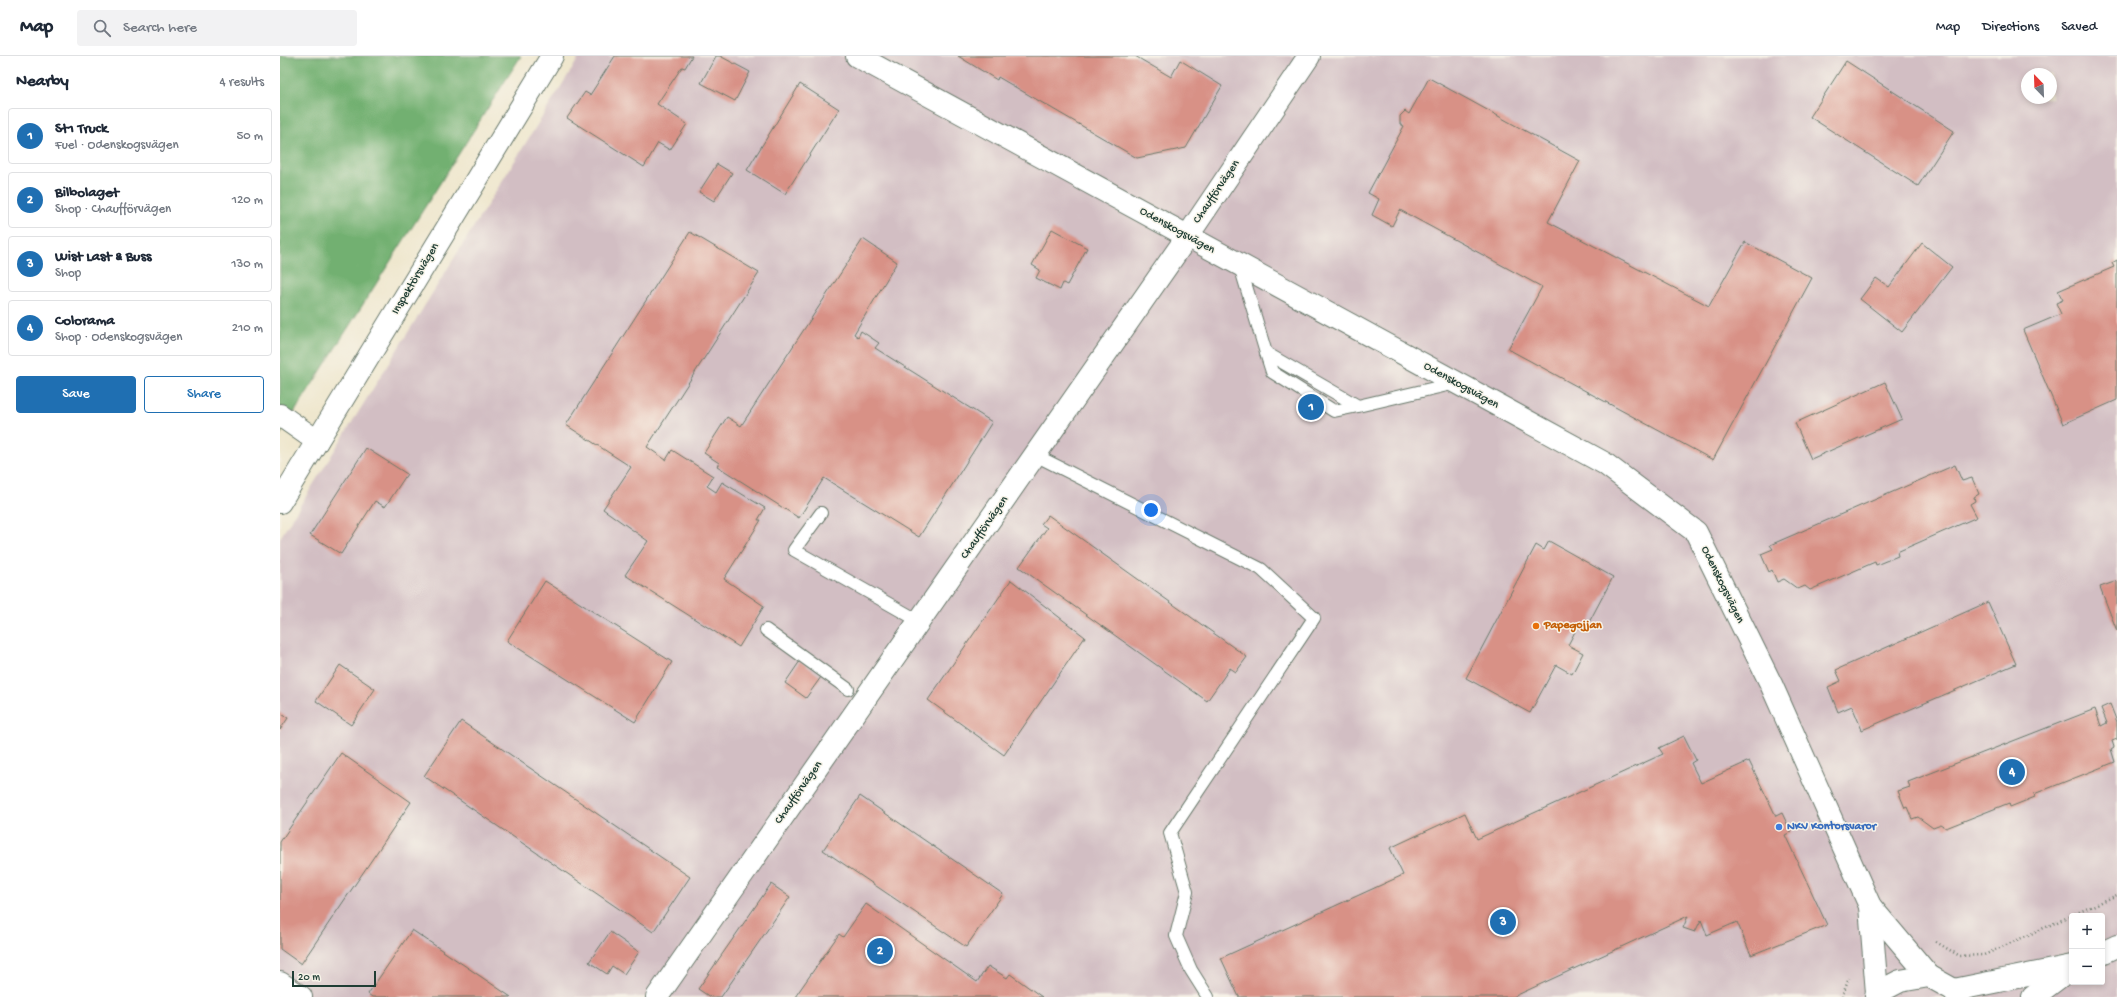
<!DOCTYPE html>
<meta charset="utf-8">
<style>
:root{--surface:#fff;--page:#f2f2f3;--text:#1f2937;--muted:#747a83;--line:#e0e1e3;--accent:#1f6fb2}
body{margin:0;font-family:"Gochi Hand",sans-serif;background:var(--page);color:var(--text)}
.controls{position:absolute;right:12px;bottom:12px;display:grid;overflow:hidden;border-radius:4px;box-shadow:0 2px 6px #0003}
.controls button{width:36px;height:36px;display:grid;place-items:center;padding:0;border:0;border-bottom:1px solid var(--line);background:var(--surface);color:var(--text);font:20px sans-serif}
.compass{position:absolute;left:1741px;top:12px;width:36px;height:36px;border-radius:50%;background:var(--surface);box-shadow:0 2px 6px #0003;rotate:337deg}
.scale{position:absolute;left:12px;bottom:10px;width:84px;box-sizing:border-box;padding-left:4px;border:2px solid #1f3d34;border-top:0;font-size:11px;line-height:14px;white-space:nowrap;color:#1f3d34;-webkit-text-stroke:3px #f7f3e8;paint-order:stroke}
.you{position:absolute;left:871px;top:454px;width:14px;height:14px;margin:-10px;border:3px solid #fff;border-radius:50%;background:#1a73e8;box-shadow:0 0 0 6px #1a73e833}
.badge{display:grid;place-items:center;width:26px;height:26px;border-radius:50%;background:var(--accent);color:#fff;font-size:13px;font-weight:700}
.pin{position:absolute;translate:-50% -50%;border:2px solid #fff;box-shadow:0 1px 4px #0006}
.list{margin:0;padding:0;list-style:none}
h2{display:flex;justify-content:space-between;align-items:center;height:52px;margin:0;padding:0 16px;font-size:17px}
h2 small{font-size:13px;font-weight:400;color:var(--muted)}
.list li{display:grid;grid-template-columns:26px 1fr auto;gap:12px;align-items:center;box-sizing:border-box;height:56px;margin:0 8px 8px;padding:0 8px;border:1px solid var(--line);border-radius:4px}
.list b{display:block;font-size:15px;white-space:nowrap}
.list p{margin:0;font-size:13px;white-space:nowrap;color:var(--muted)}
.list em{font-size:13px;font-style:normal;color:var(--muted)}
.actions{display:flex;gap:8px;padding:12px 16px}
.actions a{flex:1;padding:9px 0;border:1px solid var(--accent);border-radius:4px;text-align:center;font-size:14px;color:var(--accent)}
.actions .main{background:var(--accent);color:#fff}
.icon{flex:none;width:22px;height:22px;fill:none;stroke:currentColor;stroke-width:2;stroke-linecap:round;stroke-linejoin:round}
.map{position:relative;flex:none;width:1837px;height:941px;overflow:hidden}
header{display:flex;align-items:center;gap:24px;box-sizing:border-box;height:56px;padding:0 20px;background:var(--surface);border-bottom:1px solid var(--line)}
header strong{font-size:19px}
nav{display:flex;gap:22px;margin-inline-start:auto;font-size:14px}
.search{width:280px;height:36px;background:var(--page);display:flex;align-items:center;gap:10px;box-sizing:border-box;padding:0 14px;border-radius:4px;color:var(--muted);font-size:15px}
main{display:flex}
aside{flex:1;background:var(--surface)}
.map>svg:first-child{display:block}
.industrial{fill:#d2bec3;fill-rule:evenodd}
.forest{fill:#72b071;stroke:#487652}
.building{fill:#d89186}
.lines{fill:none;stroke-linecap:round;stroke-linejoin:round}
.lane-casing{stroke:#68786a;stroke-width:14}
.street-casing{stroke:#68786a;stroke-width:24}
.secondary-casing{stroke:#68786a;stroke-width:24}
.path{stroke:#68786a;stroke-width:2.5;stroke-dasharray:1 3;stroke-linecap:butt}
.lane{stroke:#fff;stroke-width:12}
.street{stroke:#fff;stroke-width:22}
.secondary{stroke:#fff;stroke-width:22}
.food-dot{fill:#e8710a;stroke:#f7f3e8;stroke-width:1.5}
.shop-dot{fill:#3f7fe0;stroke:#f7f3e8;stroke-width:1.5}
.labels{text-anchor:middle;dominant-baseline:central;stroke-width:3;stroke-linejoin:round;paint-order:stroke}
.street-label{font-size:12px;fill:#1f3d34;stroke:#f7f3e8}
.food-label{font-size:12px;font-weight:bold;fill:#c56008;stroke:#f7f3e8;text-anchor:start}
.shop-label{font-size:12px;font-weight:bold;fill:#366cbe;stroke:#f7f3e8;text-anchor:start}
</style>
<header>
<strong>Map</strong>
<div class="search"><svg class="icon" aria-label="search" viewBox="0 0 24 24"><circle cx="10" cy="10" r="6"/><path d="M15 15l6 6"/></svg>Search here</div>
<nav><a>Map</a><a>Directions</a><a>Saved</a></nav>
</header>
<main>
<aside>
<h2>Nearby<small>4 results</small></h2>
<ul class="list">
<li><span class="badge">1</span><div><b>St1 Truck</b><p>Fuel · Odenskogsvägen</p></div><em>50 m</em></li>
<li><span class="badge">2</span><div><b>Bilbolaget</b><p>Shop · Chaufförvägen</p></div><em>120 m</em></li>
<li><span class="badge">3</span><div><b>Wist Last &amp; Buss</b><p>Shop</p></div><em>130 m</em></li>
<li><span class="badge">4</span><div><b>Colorama</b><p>Shop · Odenskogsvägen</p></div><em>210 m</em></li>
</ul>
<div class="actions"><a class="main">Save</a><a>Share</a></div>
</aside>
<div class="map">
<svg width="1837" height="941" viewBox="0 0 1837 941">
<rect width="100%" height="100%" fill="#f7f3e8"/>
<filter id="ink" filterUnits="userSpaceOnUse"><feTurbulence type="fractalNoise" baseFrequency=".025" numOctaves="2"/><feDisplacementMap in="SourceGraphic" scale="8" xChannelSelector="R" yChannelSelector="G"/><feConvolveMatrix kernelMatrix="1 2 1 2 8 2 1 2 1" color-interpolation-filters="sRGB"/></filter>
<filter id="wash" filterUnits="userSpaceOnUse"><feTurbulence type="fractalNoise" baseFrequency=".012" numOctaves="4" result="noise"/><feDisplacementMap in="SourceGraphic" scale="16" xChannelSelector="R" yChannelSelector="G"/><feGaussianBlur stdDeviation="0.9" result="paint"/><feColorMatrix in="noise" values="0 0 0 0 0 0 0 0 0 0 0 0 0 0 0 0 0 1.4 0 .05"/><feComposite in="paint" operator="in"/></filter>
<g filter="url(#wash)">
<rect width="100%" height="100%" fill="#efe7ce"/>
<path class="industrial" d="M300,0H1837V941H0V482ZM1747,18H1771V42H1747ZM1792,860H1822V926H1792Z"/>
<path class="forest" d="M0,0H241L0,379Z"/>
<g id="blocks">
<g class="building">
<path d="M335,0H412L405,12L402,11L377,48L407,68L390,94L378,87L364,111L287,62L305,36L310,39Z"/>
<path d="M436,0H440L470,16L455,45L421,27Z"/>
<path d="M678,0H855L891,21L900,4L942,30L906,92L857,102L718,21L717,24Z"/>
<path d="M1566,5L1674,75L1638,130L1530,61Z"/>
<path d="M1149,22L1300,105L1268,166L1429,250L1465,186L1532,222L1433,404L1228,293L1262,231L1120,154L1112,170L1092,159L1099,143L1088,137L1124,70L1120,68V60L1125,55L1129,58Z"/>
<path d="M520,28L559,53L505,138L467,114Z"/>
<path d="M437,108L452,117L434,145L419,136Z"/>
<path d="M772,173L807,192L787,229L783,227L780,234L756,222L760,214L752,209Z"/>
<path d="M410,176L479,217L367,391L386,404L392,394L433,420L427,430L436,436L442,426L485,452L478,464H481L444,523L484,550L459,591L345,519L368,485L323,453L351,411L286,369Z"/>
<path d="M583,183L617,206L574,278L578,281L581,275L599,287L595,292L712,366L639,481L544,422L519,462L437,410L439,407L424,397L447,361L461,370Z"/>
<path d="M1642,187L1672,211L1622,276L1580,243L1596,222L1609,231Z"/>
<path d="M1837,204V344L1783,368L1743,274L1781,258L1776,247L1783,244L1778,235L1834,211L1832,207Z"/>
<path d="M1605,326L1622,363L1531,403L1515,367Z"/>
<path d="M86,392L127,418L105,451L95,445L61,498L30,479Z"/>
<path d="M1675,409L1682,425L1692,422L1699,438L1694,441L1695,445L1690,448L1697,461L1617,496L1618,500L1596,509L1595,506L1530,534L1525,530L1518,533L1504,523L1497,526L1492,514L1489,516L1481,498L1493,493L1490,489Z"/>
<path d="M768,459L967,601L956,616L950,612L927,645L739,511L767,472L761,468Z"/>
<path d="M1269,485L1333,521L1306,572L1299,568L1288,589L1303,597L1292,618L1276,609L1250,657L1186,622L1256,489L1264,494Z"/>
<path d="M731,524L805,581L724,699L648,644Z"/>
<path d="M265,525L392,606L355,666L227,585Z"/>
<path d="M1837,525V575L1820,531Z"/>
<path d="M1708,546L1736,608L1582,674L1572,650L1558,656L1548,631L1561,625L1556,614Z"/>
<path d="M520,605L541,621L526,642L505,627Z"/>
<path d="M60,609L95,633L71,669L36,645Z"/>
<path d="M1830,648L1837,666V683L1832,685L1834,691L1831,693L1835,706L1754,738L1755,741L1730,751L1729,747L1666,772L1661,769L1653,772L1638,761L1632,763L1627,751L1625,752L1618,735L1630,731L1628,726L1815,653L1821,670L1827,667L1821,652Z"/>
<path d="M0,657L8,662L0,674Z"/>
<path d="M181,665L410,821L373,876L144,720Z"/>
<path d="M1404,680L1416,704L1411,707L1421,727L1469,705L1496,760L1502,757L1511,776L1505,779L1547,869L1471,899L1457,866L1427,879L1421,864L1415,876L1403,872L1408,860L1233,941H959L941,902L1123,819L1110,792L1185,757L1197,783L1383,698L1379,692Z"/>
<path d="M61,697L131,746L21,908L0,893V786Z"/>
<path d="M580,740L723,838L686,891L543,794Z"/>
<path d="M491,828L510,841L441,941H430L418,933Z"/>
<path d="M586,848L697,926L708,910L727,922L730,918L762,941H515L559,878L563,881Z"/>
<path d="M132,874L231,941H92L88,938Z"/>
<path d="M330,876L359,896L344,918L332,910L327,918L309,906Z"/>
</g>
</g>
</g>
<g filter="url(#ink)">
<use href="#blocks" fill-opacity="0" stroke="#68786a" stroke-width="1"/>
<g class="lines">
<g class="lane-casing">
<g id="lane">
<path d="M960,210L986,297L1078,350L1176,327"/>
<path d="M986,297L992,316L1054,355L1078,350"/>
<path d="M755,399L981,513L1034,562L890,777L907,836L896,880L911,914L928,941"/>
<path d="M541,457L514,494L639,565"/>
<path d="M486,574L568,633"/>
</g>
</g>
<g class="street-casing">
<g id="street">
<path d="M577,0L1324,407L1416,476L1491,628L1590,850L1649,920"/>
<path d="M0,359L37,385"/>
<path d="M0,446L272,0"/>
<path d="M1590,850L1597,937"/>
<path d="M0,927L21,941"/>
<path d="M377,941L907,181L1029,0"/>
</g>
</g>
<g class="secondary-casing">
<g id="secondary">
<path d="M1822,897L1837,890"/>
<path d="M1674,934L1792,910"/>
<path d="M1596,941L1597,937L1620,925L1649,920L1674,934L1678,941"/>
<path d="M1753,941L1789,914"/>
</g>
</g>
<g class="path">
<path d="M1656,886L1680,900L1704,899L1837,839"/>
<path d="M1562,941L1569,922"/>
</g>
<use href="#lane" class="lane"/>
<use href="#street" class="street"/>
<use href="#secondary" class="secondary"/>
</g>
</g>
<circle class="food-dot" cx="1256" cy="570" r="4"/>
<circle class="shop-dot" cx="1499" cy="771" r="4"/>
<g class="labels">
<g class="street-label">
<text transform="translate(937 136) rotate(-56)">Chaufförvägen</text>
<text transform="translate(897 175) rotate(29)">Odenskogsvägen</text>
<text transform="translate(136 223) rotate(-59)">Inspektörsvägen</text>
<text transform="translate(1181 330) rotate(29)">Odenskogsvägen</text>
<text transform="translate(705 472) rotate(-55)">Chaufförvägen</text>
<text transform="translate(1442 529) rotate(64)">Odenskogsvägen</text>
<text transform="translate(519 737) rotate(-55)">Chaufförvägen</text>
</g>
<g class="food-label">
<text x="1264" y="570">Papegojjan</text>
</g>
<g class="shop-label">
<text x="1507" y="771">NKV Kontorsvaror</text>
</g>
</g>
</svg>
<div class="controls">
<button>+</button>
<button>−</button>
</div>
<svg class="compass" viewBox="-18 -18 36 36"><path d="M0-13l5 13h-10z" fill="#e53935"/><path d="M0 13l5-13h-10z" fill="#747a83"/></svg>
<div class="scale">20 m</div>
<div class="you"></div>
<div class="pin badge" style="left:1031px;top:351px">1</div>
<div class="pin badge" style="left:600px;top:895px">2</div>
<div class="pin badge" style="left:1223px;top:866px">3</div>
<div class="pin badge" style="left:1732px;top:716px">4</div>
</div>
</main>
